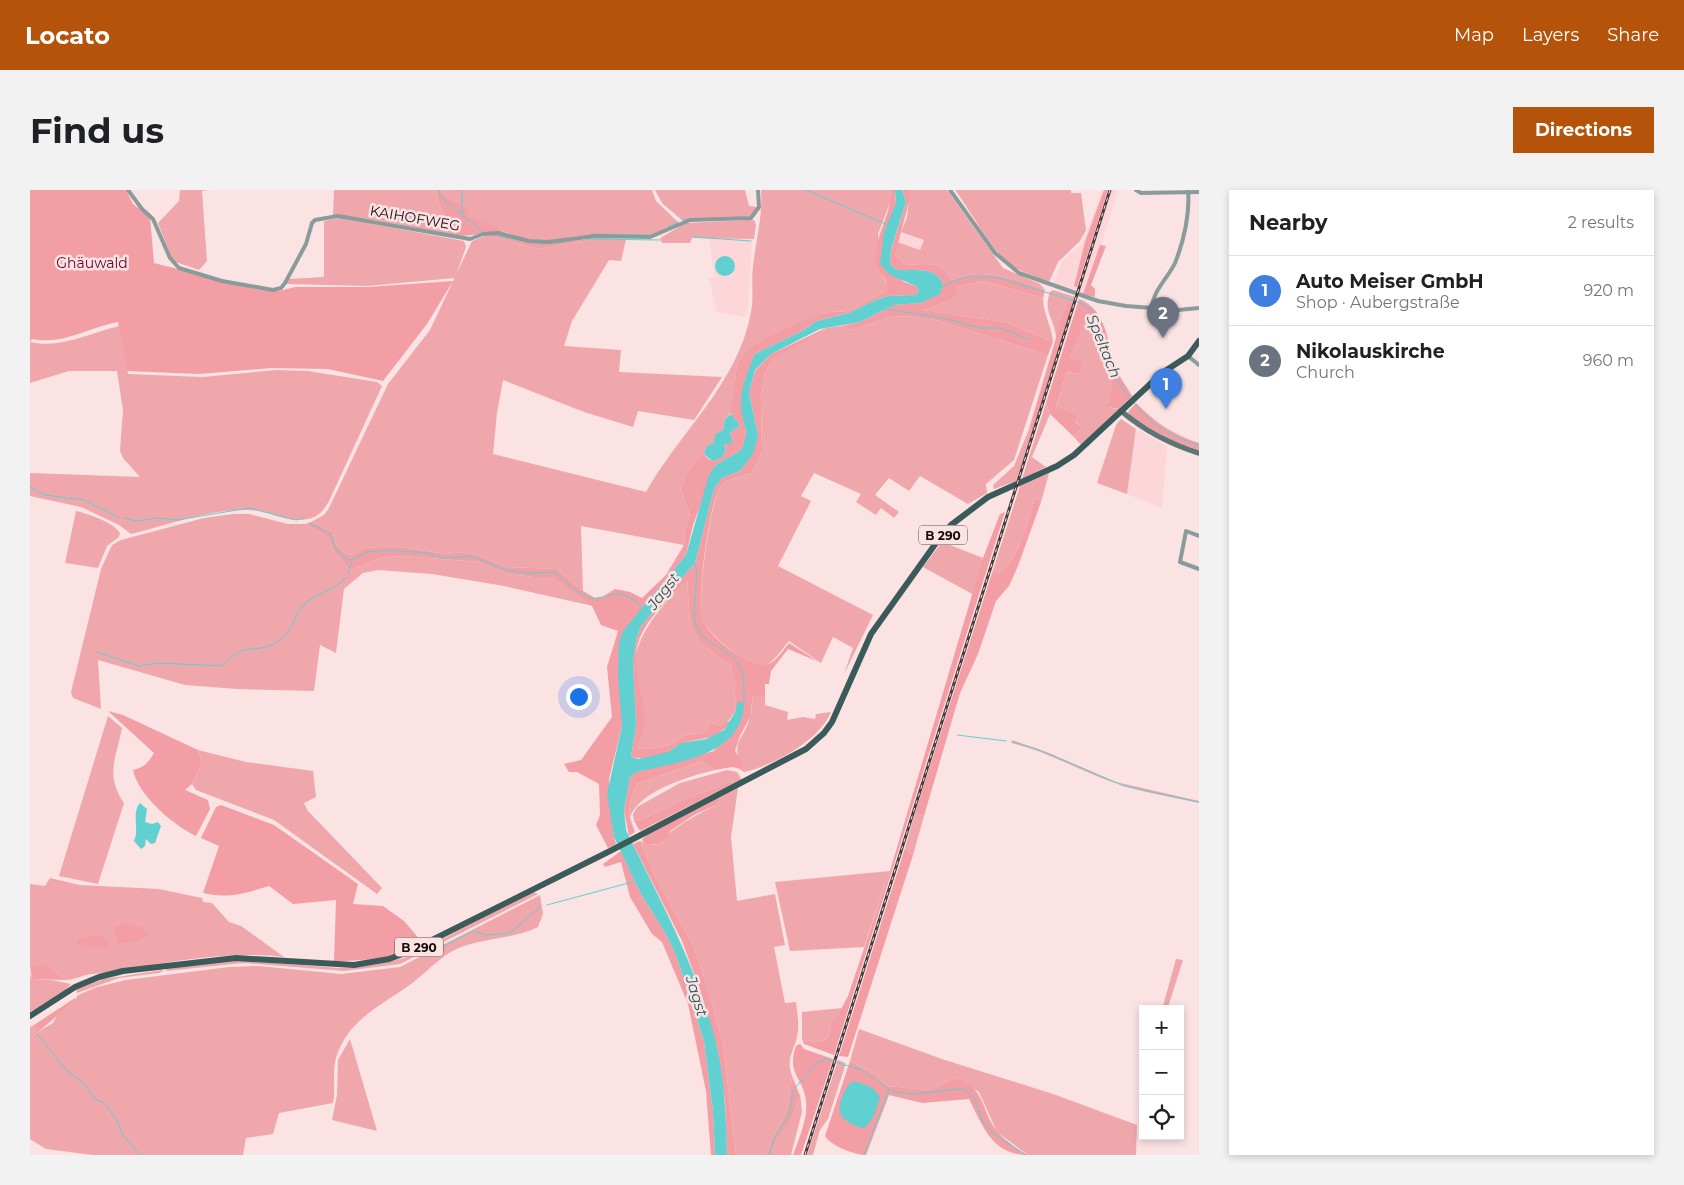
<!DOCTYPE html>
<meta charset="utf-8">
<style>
:root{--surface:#fff;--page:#f2f2f2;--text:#202124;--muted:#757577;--line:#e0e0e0;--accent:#b45309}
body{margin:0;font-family:Montserrat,sans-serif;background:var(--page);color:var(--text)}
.controls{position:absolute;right:15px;bottom:15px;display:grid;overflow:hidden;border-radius:0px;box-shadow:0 2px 8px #0003}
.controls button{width:45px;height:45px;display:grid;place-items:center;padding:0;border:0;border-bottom:1px solid var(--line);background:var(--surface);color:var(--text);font:25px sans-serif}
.you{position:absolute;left:548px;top:506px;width:18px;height:18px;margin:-12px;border:4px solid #fff;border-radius:50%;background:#1a73e8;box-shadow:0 0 0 8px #1a73e833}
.badge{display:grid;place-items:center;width:32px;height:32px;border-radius:50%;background:var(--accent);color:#fff;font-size:16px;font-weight:700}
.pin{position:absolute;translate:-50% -41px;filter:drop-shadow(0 1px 2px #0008)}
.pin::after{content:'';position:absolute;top:26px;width:18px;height:15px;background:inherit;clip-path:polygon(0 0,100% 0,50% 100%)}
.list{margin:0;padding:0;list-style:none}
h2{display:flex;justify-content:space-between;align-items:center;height:65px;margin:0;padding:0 20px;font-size:21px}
h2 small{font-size:16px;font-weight:400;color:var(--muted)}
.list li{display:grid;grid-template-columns:32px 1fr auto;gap:15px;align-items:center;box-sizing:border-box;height:70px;padding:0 20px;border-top:1px solid var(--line)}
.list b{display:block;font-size:19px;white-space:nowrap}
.list p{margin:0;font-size:16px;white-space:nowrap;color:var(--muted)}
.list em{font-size:16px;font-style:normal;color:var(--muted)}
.icon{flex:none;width:28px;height:28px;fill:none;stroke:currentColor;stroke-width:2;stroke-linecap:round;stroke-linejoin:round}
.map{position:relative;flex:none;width:1169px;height:965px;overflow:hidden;border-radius:0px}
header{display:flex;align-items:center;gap:30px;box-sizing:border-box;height:70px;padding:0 25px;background:var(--accent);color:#fff}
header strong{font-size:24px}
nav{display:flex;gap:28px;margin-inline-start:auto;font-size:18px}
.intro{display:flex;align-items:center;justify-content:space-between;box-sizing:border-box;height:120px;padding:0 30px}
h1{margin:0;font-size:35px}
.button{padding:12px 22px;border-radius:0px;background:var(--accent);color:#fff;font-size:18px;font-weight:700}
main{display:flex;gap:30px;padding:0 30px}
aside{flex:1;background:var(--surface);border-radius:0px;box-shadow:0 2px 8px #0003}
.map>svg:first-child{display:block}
.built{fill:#fcd6d8}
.green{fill:#efa7ac}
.forest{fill:#f39ea5}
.water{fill:#60d0d1}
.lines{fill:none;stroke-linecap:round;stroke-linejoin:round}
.stream{stroke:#60d0d1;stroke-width:1}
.street{stroke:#8a9b9b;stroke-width:4}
.secondary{stroke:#5c7676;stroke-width:5.5}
.primary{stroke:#3b5b5b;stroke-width:6}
.rail-casing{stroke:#48393a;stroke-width:3}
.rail{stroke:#fbe3e4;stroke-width:1;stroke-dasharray:4;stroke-linecap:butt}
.labels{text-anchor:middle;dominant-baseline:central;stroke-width:5;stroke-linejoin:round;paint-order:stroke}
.shield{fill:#fbe3e4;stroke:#5c4c4d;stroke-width:1}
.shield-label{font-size:12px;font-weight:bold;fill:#180b0c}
.street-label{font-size:14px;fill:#180b0c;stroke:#fbe3e4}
.park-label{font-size:14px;fill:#67001f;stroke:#fbe3e4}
.water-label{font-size:15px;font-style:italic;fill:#235454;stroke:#fbe3e4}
</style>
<header>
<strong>Locato</strong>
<nav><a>Map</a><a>Layers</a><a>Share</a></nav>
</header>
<div class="intro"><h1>Find us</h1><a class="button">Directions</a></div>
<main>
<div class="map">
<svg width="1169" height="965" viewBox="0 0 1169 965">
<rect width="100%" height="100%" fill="#fbe3e4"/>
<g class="built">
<path d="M1072,0H1088L1056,105L1023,94L1033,70L1052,54Z"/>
<path d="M871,42L894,49L890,60L867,52Z"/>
<path d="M679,49H722L718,123L714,127L687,122L679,88L685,87Z"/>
<path d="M1106,239L1137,256L1132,318L1097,304Z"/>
</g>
<g class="green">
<path d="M150,0H179L172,1L177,71L169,80L143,71L128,33L149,11Z"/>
<path d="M304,0H406L408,12L426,45L349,31L303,25Z"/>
<path d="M410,0H622L626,11L649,33L618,47L549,46L515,51L490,48L437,27V17L418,8Z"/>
<path d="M625,0H715L719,16L728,17L721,26L653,31L632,13Z"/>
<path d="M731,0H860L861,10L848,44L852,85L858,97L856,101L818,121L802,122L728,152L707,173L702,222L695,229L693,240L684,254L677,256L674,262L656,283L651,299L660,325L655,340L654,355L551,336L553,401L527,379L477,377L447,365L434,362L416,364L364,356L333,358L325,364L318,365L306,355L303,342L281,332L294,325L299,318L358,194L400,140L442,51L457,45L508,59L570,48L596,49L591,71L579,70L542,131L534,156L591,160L589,182L692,187L664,230L608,221L603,237L554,222L473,190L467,223L463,264L616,302C650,241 708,194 721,122C724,107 721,91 723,76C726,51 733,25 731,0Z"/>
<path d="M880,0H917L973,78L1010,94L1015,100C985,89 951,76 922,90C909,70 898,74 876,75L865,65L867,52L890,60L894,50L871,42L877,27Z"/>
<path d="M925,0H1041V3H1051L1056,40L1050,51L1028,72L1019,92C1007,87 993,83 982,76C962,62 941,21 925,0Z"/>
<path d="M310,28L434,51L436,57L425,88L337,96L257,94L258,89L294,87V31Z"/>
<path d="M718,30H724L726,34L724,49L662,48L660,53H632L630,48L656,33Z"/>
<path d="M954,91L1013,108C1013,124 1022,136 1023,152L975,132L892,120L918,111L926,97Z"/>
<path d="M1023,100L1045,107L1043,114H1036L1026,151C1027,131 1012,124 1020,102Z"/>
<path d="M1058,124L1082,190L1081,218L1089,219L1051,255L1043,246L1053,237L1026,218L1037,182L1049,184L1040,168Z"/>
<path d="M876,126L906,130L1018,165L984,270L956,294L957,303L938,314L890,286L879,301L859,288L845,305L869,322L864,328L851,318L846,325L826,312L831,304L784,283L771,306L781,311L748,376L843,425L814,484L823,458L803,447L791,473L759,451C753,458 746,469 738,474C724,483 676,443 672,429C667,411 680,310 691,296C698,288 712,286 722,283L732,262L731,210L735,183L742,168L791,143L796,138L811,136L821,140L861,127Z"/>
<path d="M89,136L98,184L173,187L246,180L278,181L347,192L352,196L300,309C295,319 289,327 278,329C256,334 239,320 218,320C178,319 139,335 101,344L89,335L51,317L0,306V283L110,287L93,268L90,261L93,220L87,181H39L0,193V152C30,159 60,143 89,136Z"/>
<path d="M1016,213L1020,224L1002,267L1016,277L992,289Z"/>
<path d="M1091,229L1106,239L1097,304L1067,293L1086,235Z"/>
<path d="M999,239L1003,240L986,291L964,299L963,295L984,276Z"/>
<path d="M1019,283L1011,312L1005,308C999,325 984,388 962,383L990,296Z"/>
<path d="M46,321C59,324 83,332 90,343L89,347L77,356L68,378L35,373Z"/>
<path d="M203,324H219L258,334H276L299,348L303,361L320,380L354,367L373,366L448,372L478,384L504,387H522L563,416L474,396L402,384L348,380L333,383L314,399L306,463L290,455L284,501L207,499L155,495L68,470L71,519L43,508L41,502L71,379L82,355L91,350L174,328Z"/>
<path d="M912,352L953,368L944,405L893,377Z"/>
<path d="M657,389L660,433L670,453L700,475L704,490L706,521L696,534L691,536L680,532L675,542L653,546L642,554L627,558L607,559L606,463C615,433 636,412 657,389Z"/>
<path d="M723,506H735V515L758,522L757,530L773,527L785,529L786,524L801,522C789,551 744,575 714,582L708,578L711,579C701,547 714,552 720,526C722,520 722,513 723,506Z"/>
<path d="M78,526L92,538C86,569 75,585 94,613L68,694L29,686Z"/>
<path d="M982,550L1019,563L1086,592L1169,611V613C1140,607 1111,602 1082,592C1048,580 1017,561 981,553Z"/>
<path d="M168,560L216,572L283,581L286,607L274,613L278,621L352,698L347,704L244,630L166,600L162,594L172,573Z"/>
<path d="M671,571L685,580C660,586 609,601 600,627L605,642C596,625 599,610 607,594Z"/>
<path d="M697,580L707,582L712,590L700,595L699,594C678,600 657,608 637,618C625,623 617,628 604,631L603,624L607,617L650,593Z"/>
<path d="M708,598L701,647L707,711L745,704L755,755L744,757L755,813L766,812C767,822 769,832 768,841C766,860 754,867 763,888C758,898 760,908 757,919C752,935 740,947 737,965H706L693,853L673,784L664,757L625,686L610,651C616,654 622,656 629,654C636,651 637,644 643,640C657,630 672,622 688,614L690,607Z"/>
<path d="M885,623L894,626L883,665L875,658Z"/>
<path d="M860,681L834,757L760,761L745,692Z"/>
<path d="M20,688L50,695L129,699L172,708L173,712L182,713L199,732L211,736L254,767C190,759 125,776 62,784C53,785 44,790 36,790L17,775L0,776V694L15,696Z"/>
<path d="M503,702L508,704L370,774L314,781L213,773L136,781L137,778L207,770L309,778C333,778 355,773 377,767Z"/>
<path d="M510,705L513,724L508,737C485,748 461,748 437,755C413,762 400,780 381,794C351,816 318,829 306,868C302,882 306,898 303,913L249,923L243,944L216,948L213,965H63L16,959L0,949V837L4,835L6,843L23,833L29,821L45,810L48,805L67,797L96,790L199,777L229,776L311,784L370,777Z"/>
<path d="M1146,769L1153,770L1138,817L1133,816Z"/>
<path d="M132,780L133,781L129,783L89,788L47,803L46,799L74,789Z"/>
<path d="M0,784L2,789L22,790L41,794L34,801L0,822Z"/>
<path d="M812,818L807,827L802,830L798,848C791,853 780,852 772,849V822Z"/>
<path d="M829,839L912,869L1026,905L1107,935L1106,965H998L967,942L949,902L925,888L900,900L857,896L846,885L820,871Z"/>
<path d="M320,849L347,941L302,930L307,905L308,870Z"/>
<path d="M808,870L815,873V876L798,929L790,940L783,965H777Z"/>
<path d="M770,903L772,922L761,965H742C742,951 753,941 760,930C765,922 768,912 770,903Z"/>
</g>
<g class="forest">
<path d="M0,0H96L103,14L120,27L124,73L230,100L249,101L265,97H338L423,91L397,134L353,191L298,179L242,178L169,184L97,181L88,132C57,138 34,155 2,149L0,152Z"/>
<path d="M406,0H410L418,8L437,17L438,27L462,35L476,43C458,39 443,48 426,45L408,12Z"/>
<path d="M860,0H865L866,13L850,74L874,92L886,96L889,100L886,105L858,106L843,111L819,123L787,131L772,141L725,164L715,229L716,249L711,260L686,275L663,335L656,365L593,442L592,536L579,589L584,647L586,654L578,658L566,635L570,625L569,594L547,582H539L534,574L551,570L582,527L577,477L588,441L571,435L562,416L522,387H504L478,384L448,372L373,366L354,367L320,380L303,361L299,348L276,334L281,332L303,342L306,355L318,365L325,364L333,358L364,356L416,364L434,362L447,365L477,377L527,379L553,401L565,408L572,407L585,399L600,402L612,408L636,385L654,355L655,340L660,325L651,299L656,283L674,262L676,267L683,271L691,268L696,261L694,253H703L700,243L710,235L701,224L707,173L716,162L728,152L770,132L802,122L818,121L856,101C860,91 850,85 847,76C845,72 845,65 846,61C848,40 863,20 860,0Z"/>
<path d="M872,0H880V8L865,65L876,75C898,74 909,70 922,90C951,76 985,89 1015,100L1013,108L954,91L926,97L927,103L918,111L893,120L975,132L1023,152L1018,165L906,130L876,126L861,127L821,140L811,136L830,132L864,115L891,113L910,103L913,94C906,76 883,81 867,80L860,74L861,60L876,12Z"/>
<path d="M1074,0H1078L1047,97L1044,96L1055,52Z"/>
<path d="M457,45H471L508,54L570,48L508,59Z"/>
<path d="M1070,55L1076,56L1061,95L1065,99V107L1053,104Z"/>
<path d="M1049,109C1078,120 1077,154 1086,179C1090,188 1097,197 1102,206L1089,219L1079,217L1082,190L1058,125L1040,168L1052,172L1050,184L1037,182L1026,217L1046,225L1045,232L1053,237L1043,246L1020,224L1016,213Z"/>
<path d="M1039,113L1043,114L1003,240L999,239L1036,114Z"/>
<path d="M796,138L791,143L742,169L735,183L731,210L732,262L722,283C712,286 698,288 691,296C679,311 667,409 672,428C676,445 721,480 738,474C746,472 754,459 759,453L789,472L758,459L741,481L739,494H735V506H723L720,527L710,546L705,561L713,573L711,579L702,577L685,580L671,571L607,594C599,610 596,625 605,642L599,646L594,620L600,587L607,582L684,561L706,521L704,490L700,475L670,453L660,433L657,390C638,410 608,435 606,464C605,486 617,519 614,537C613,544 609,552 607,559L627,558L642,554L653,546L675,542L680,532L691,536L701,530C688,551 673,547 653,553C648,554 644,558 640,561C630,567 612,570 601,567L606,535L603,472L606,450L611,436L665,373L684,299L692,288L710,281L728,245L719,203L725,181L741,164Z"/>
<path d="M1106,213C1123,231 1145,246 1169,253V260L1142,251L1101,227L1098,222Z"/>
<path d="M1005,308L1011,312L988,376L979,396L966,411L948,464L930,503L894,626L885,623L962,383C984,388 999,325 1005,308Z"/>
<path d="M975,322L804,865L774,854L772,849C780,852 791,853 798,848L802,830L807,827L818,806L860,681L953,368L970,324Z"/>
<path d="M78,521L93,525L168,560L172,573L162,594L155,600L178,610L180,619L166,646C143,635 108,605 103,580C115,577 118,573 124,563Z"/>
<path d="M700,593V595L610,641L604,631C617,628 625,623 637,618C657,608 678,600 700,593Z"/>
<path d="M690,607L688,614L664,625L640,641L638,648L629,654L618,655L613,652L612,649L620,643Z"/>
<path d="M191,615L244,635L328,694L323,714L353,716L374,731L391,751C376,769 327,771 304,771L306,710L263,714L239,696C216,703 198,709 173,703L189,656L171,648L186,617Z"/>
<path d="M610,651L625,686L664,757L673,784L693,853L706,965H697L695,912L688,862L671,802L652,751L603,654Z"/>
<path d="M875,658L883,665L818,867L809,866Z"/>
<path d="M591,661L611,704L636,744L646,765L674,851L683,922L685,965H681L676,901L658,814L632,752L622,744L600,707L591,672L575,677L573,674Z"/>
<path d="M95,733L113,738L118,744L108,751L88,754L84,738Z"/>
<path d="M70,745L77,750L79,758H58L47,754L48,749Z"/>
<path d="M14,774L17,775L36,790L2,789L0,776Z"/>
<path d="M45,808V810C30,821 21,833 6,843L4,835Z"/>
<path d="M770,854L774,859L803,869L771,965H763C769,948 778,929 776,911C773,887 756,883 766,856Z"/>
<path d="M820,871L846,885L857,896L900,900L925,888C957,898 950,920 967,941C974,950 989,960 998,965C962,965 953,936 939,909L892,913L859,905L836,965C825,965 801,956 795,946Z"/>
<path d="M763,888L770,906C767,913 765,922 761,929C754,941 742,951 742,965H737C740,947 752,935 757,919C760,908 758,898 763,888Z"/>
</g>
<g class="water">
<path d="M865,0H872L876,12L861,59L860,74L867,80C883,81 906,76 913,94L910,104L891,113L864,115L830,132L790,139L741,164L725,180L719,203L728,245L723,264L710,281L692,288L684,299L665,373L611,436L606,450L603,472L606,535L601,567L609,569L638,562L651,553L676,549L694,540L706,521L707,512L714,513C713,566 647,572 607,582L600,587L594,620L596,640C631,713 671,783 688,862C695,896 696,931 697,965H685L683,922L674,851L665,823L646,765L636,744L611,704L584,647L577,604L592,536L588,486L589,453L593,441L656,365L679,285L686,275L711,260C722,237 711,235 711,214C711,197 718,180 725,164L772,141L787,131L819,123L843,111L858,106L886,105L889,100L886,96L860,85L850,74L854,42L866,13Z"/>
<circle cx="695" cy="76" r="10"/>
<path d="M701,224L710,235L700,243L703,253L694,254L696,261L691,268L683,271L676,266L674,262L677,256L684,253L685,245L693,240L695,229Z"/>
<path d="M110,613L117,619L115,632L122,634L128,632L131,636L125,653L121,654L116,649L115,656L111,659L104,651C110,640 101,623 110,613Z"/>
<path d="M824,891L842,897L850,907L844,926L835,938C827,938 811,930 810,922C808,913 816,894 824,891Z"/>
</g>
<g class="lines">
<g class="stream">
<path d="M408,0L414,10L452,41"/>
<path d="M432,0V24"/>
<path d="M776,0L858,35"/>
<path d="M653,30L659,29"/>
<path d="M638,37L648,32"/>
<path d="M561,44L620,45"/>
<path d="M469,46L478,48"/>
<path d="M663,47L721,51"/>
<path d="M482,49L510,54L535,52"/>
<path d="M556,49L630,50"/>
<path d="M911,97L934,87H966L1051,113L1063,122L1083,186L1100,208"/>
<path d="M855,119L913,128L950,138H971L1000,150"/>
<path d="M1104,213C1125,239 1138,245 1169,255"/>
<path d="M0,297L15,305L54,310L88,327"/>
<path d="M94,328L106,331L129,328L147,330L219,318L266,330L274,328"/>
<path d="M280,333L300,344C306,357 305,365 320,370L337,362L360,360L397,363L415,368L441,366L476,380L496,383L525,382L546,401L562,409C586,405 593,398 613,418"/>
<path d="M665,373C670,394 660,415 666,435C674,458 708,459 713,484C714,488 714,510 714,514"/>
<path d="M318,383L322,372"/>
<path d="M67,462L109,476L129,473L192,476C217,449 223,466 247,452C263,443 263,427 273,415C285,402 305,402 315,388"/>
<path d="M927,545L976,551"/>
<path d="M983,552L1007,559L1094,596L1169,612"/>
<path d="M517,715L606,691"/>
<path d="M402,762L443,741L456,745L480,743L510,717"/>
<path d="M7,844L37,881L54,893L64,908L74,913L86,929L93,945L110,965"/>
<path d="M739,965L744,948L759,924L764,899L788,872L796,869L832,880L863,902L885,904L929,899L936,901L945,909L953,932L962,942L995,965"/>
<path d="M834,965L859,900"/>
</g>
<g class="street">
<path d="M98,0L112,19L123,29L140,68L149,78L192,91L243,100L251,98L255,93L276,54L282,33L285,30L308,26L440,49L453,44L468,43L499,51L518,52L565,46L620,47L660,30L721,28L729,17L728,0"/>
<path d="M920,0L965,63L989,83L1068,111L1096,116L1148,120L1169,118"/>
<path d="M1106,0L1111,3L1169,2"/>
<path d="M1122,118C1123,100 1138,88 1145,73C1154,51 1160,23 1158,0"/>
<path d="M1158,166L1169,175"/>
<path d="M1169,346L1156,341L1150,372L1169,379"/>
</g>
<path class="secondary" d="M1091,221C1115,241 1139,254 1169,263"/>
<path class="primary" d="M0,826L45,797L69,787L93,781L206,768L324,775L359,769L378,762L580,661L776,559L794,543L802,532L841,444L906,353L921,335L958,307L1027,276L1044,265L1132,183L1158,166L1169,151"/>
<g class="rail-casing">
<path id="rail" d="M775,965L1080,0"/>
</g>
<use href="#rail" class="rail"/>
</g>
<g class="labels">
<g class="shield">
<rect x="889" y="335.5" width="48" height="19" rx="4"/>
<rect x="365" y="747.5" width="48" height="19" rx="4"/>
</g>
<g class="shield-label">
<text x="913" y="345">B 290</text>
<text x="389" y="757">B 290</text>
</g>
<g class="street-label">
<text transform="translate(385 28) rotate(10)">KAIHOFWEG</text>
</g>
<g class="park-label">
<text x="62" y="73">Ghäuwald</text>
</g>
<g class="water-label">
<text transform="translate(1074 156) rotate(68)">Speltach</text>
<text transform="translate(633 401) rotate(-52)">Jagst</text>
<text transform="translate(667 806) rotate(73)">Jagst</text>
</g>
</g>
</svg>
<div class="controls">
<button>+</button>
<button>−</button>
<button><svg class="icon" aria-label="locate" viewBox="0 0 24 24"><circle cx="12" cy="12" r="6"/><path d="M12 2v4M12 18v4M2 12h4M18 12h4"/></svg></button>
</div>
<div class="you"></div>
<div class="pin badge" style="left:1136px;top:219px;background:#3f7fe0">1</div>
<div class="pin badge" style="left:1133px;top:148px;background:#6b7280">2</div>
</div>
<aside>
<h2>Nearby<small>2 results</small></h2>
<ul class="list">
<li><span class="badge" style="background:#3f7fe0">1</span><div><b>Auto Meiser GmbH</b><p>Shop · Aubergstraße</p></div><em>920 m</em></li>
<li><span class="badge" style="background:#6b7280">2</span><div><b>Nikolauskirche</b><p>Church</p></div><em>960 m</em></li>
</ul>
</aside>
</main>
